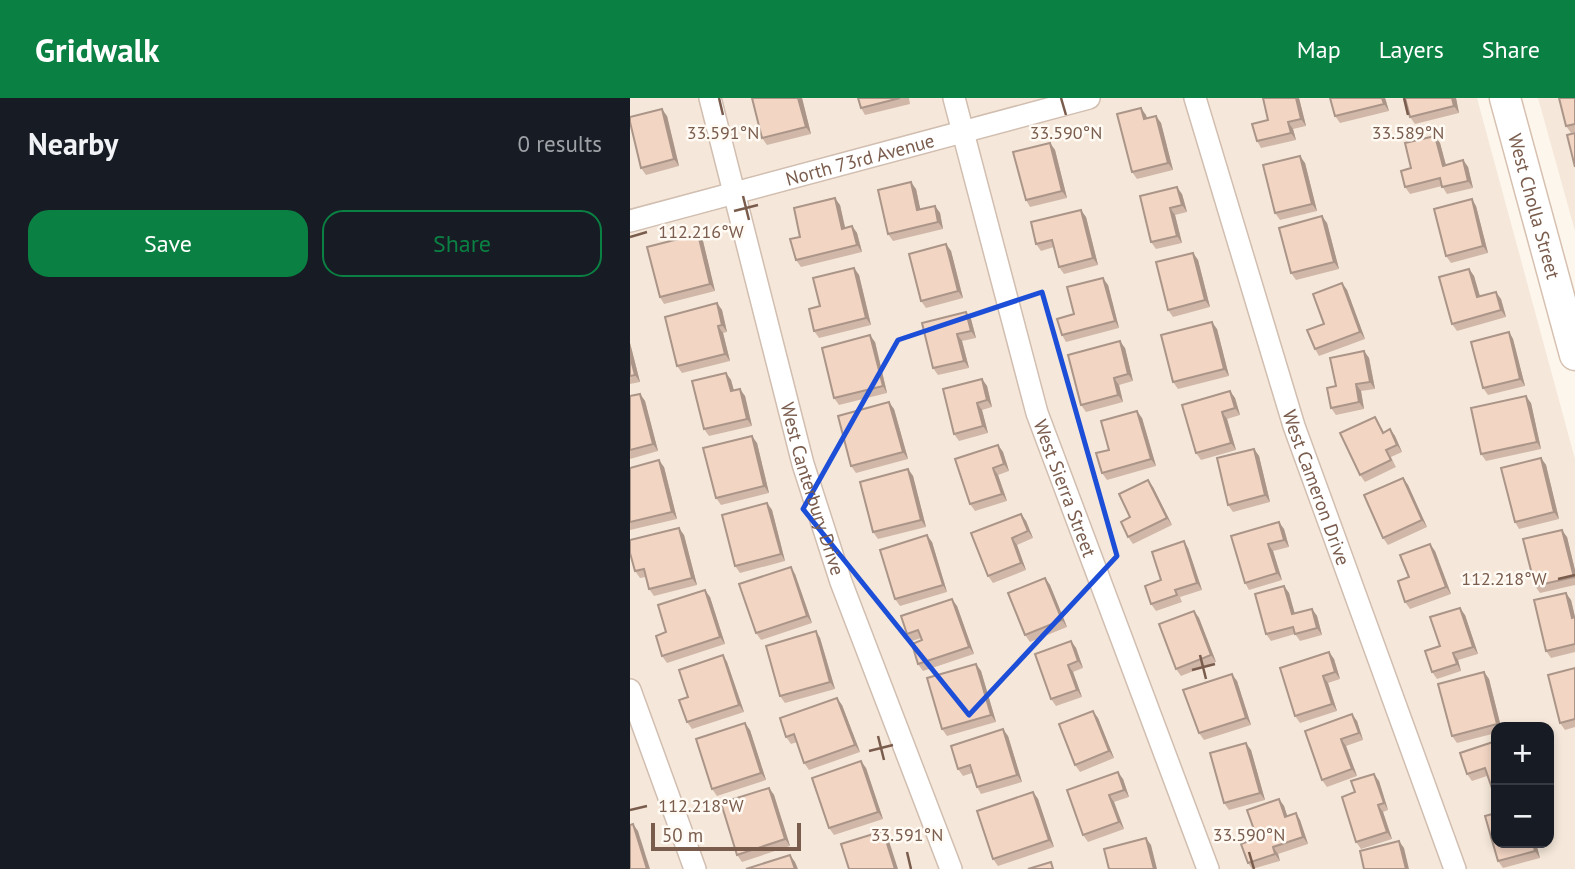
<!DOCTYPE html>
<meta charset="utf-8">
<style>
:root{--surface:#171b24;--page:#20242c;--text:#f1f3f6;--muted:#9ea1a6;--line:#363941;--accent:#0b8043}
body{margin:0;font-family:"PT Sans",sans-serif;background:var(--page);color:var(--text)}
.controls{position:absolute;right:21px;bottom:21px;display:grid;overflow:hidden;border-radius:14px;box-shadow:0 4px 10px #0003}
.controls button{width:63px;height:63px;display:grid;place-items:center;padding:0;border:0;border-bottom:2px solid var(--line);background:var(--surface);color:var(--text);font:35px sans-serif}
.scale{position:absolute;left:21px;bottom:18px;width:150px;box-sizing:border-box;padding-left:7px;border:4px solid #7a5c4d;border-top:0;font-size:19px;line-height:24px;white-space:nowrap;color:#7a5c4d;-webkit-text-stroke:5px #fffaf3;paint-order:stroke}
.list{margin:0;padding:0;list-style:none}
h2{display:flex;justify-content:space-between;align-items:center;height:91px;margin:0;padding:0 28px;font-size:30px}
h2 small{font-size:23px;font-weight:400;color:var(--muted)}
.actions{display:flex;gap:14px;padding:21px 28px}
.actions a{flex:1;padding:16px 0;border:2px solid var(--accent);border-radius:21px;text-align:center;font-size:24px;color:var(--accent)}
.actions .main{background:var(--accent);color:#fff}
.map{position:relative;flex:none;width:945px;height:771px;overflow:hidden}
header{display:flex;align-items:center;gap:42px;box-sizing:border-box;height:98px;padding:0 35px;background:var(--accent);color:#fff}
header strong{font-size:33px}
nav{display:flex;gap:38px;margin-inline-start:auto;font-size:24px}
main{display:flex}
aside{flex:1;background:var(--surface)}
.map>svg:first-child{display:block}
.residential{fill:#f5e8da;fill-rule:evenodd}
.lines{fill:none;stroke-linecap:round;stroke-linejoin:round}
.street-casing{stroke:#d1beb0;stroke-width:24}
.secondary-casing{stroke:#d6c0b0;stroke-width:33}
.street{stroke:#fff;stroke-width:21}
.secondary{stroke:#fff;stroke-width:30}
.wall{fill:#d1b7a8}
.shaded-wall{fill:#aa9588}
.building{fill:#f3d5c3;stroke:#aa9588;stroke-width:2}
.marked{fill:none;stroke:#1d4ed8;stroke-width:5;stroke-linejoin:round}
.ticks{fill:none;stroke:#7a5c4d;stroke-width:2.5}
.labels{text-anchor:middle;dominant-baseline:central;stroke-width:5;stroke-linejoin:round;paint-order:stroke}
.street-label{font-size:19px;fill:#7a5c4d;stroke:#fffaf3}
.ticks-label{font-size:18px;text-anchor:middle;fill:#7a5c4d;stroke:#fffaf3;stroke-width:5;stroke-linejoin:round;paint-order:stroke}
</style>
<header>
<strong>Gridwalk</strong>
<nav><a>Map</a><a>Layers</a><a>Share</a></nav>
</header>
<main>
<aside>
<h2>Nearby<small>0 results</small></h2>
<ul class="list">
</ul>
<div class="actions"><a class="main">Save</a><a>Share</a></div>
</aside>
<div class="map">
<svg width="945" height="771" viewBox="0 0 945 771">
<rect width="100%" height="100%" fill="#fdf6ec"/>
<g class="residential">
<path d="M0,0H847L945,361V771H0ZM866,629H919V745H866Z"/>
<path d="M908,0H945V133Z"/>
</g>
<g class="lines">
<g class="street-casing">
<g id="street">
<path id="s1" d="M80,0L173,366L211,484L321,771"/>
<path id="s2" d="M324,0L407,315L578,771"/>
<path id="s3" d="M565,0L664,328L825,771"/>
<path id="s4" d="M0,123L459,0"/>
<path d="M0,592L65,771"/>
</g>
</g>
<g class="secondary-casing">
<g id="secondary">
<path id="s5" d="M875,0L945,257"/>
</g>
</g>
<use href="#street" class="street"/>
<use href="#secondary" class="secondary"/>
</g>
<g class="wall">
<path d="M122,0H172L181,36L137,47L132,40Z"/>
<path d="M228,0H279L280,6L235,17L231,10Z"/>
<path d="M669,0L676,28L663,31L666,42L631,50L627,43L638,22Z"/>
<path d="M755,0L759,13L710,25L705,18Z"/>
<path d="M775,0H826L829,15L785,26L780,19Z"/>
<path d="M945,0V34L941,35L936,28Z"/>
<path d="M516,17L517,21L526,18L531,25L543,72L507,81L502,74Z"/>
<path d="M37,18L49,68L16,77L11,70Z"/>
<path d="M420,45L425,52L437,100L400,109L396,102Z"/>
<path d="M810,45L816,67L833,62L838,69L843,90L817,96L812,88L780,96L775,89L781,70Z"/>
<path d="M675,65L687,113L650,122L645,115Z"/>
<path d="M286,91L290,111L305,108L310,115L313,131L263,143L258,136Z"/>
<path d="M552,96L557,114L545,117L552,145L526,151L521,144L510,98Z"/>
<path d="M210,107L215,130L222,128L227,135L232,154L171,169L166,162L170,139Z"/>
<path d="M846,108L858,155L821,165L816,158Z"/>
<path d="M456,119L468,167L434,176L429,169L424,149L411,153L406,146Z"/>
<path d="M697,125L709,171L666,182L661,175Z"/>
<path d="M68,136L73,143L85,193L34,206L30,199Z"/>
<path d="M316,146L321,153L333,200L296,210L291,203Z"/>
<path d="M563,155L568,162L580,209L543,219L538,212Z"/>
<path d="M224,170L229,177L241,227L189,240L184,233L190,208Z"/>
<path d="M839,171L844,178L850,198L871,201L876,219L827,233L822,226Z"/>
<path d="M712,185L717,192L735,241L689,258L685,251Z"/>
<path d="M478,187L489,230L436,244L432,237L444,216Z"/>
<path d="M87,205L92,212L97,234L93,235L100,263L52,275L47,268Z"/>
<path d="M336,214L341,221L346,240L332,243L339,270L308,277L303,270Z"/>
<path d="M587,231L599,278L548,291L543,284Z"/>
<path d="M879,234L883,241L895,288L858,297L853,290Z"/>
<path d="M245,244L257,295L209,307L204,300Z"/>
<path d="M0,245L10,284L0,286Z"/>
<path d="M495,250L503,283L489,287L493,304L456,314L451,307Z"/>
<path d="M734,253L739,260L745,291L731,293L734,311L706,317L701,310L706,288Z"/>
<path d="M96,275L101,282L104,293L115,298L122,328L79,338L74,331Z"/>
<path d="M352,281L357,288L362,309L352,312L358,335L329,343L324,336Z"/>
<path d="M600,293L605,300L610,317L597,321L606,352L571,362L566,355Z"/>
<path d="M10,296L15,303L28,353L0,361V298Z"/>
<path d="M901,305L911,351L856,363L851,356Z"/>
<path d="M264,311L278,361L226,375L221,368Z"/>
<path d="M745,319L754,334L760,331L765,338L772,354L761,359L766,369L735,384L730,377Z"/>
<path d="M512,320L526,368L477,382L472,375L479,352Z"/>
<path d="M127,345L139,395L91,407L86,400Z"/>
<path d="M368,347L373,354L379,373L368,377L377,403L345,413L340,406Z"/>
<path d="M624,351L629,358L640,404L603,414L598,407Z"/>
<path d="M911,360L916,367L929,421L889,431L885,424Z"/>
<path d="M34,369L47,421L0,432V370Z"/>
<path d="M278,371L283,378L296,429L248,441L243,434Z"/>
<path d="M773,380L778,387L797,429L758,447L753,440Z"/>
<path d="M523,389L542,427L503,446L498,439Z"/>
<path d="M137,405L142,412L155,463L110,475L105,468Z"/>
<path d="M391,416L396,423L403,440L387,447L396,472L363,485L358,478Z"/>
<path d="M654,431L659,449L643,453L652,482L619,492L615,485L601,438Z"/>
<path d="M54,437L67,487L24,498L19,491L16,479L10,480L5,473Z"/>
<path d="M937,439L945,472V487L910,495L905,488Z"/>
<path d="M302,444L317,494L270,508L265,501Z"/>
<path d="M558,450L572,492L550,499L552,504L526,513L521,506L531,482Z"/>
<path d="M805,453L821,496L780,511L775,504L779,479Z"/>
<path d="M165,476L182,525L131,542L126,535Z"/>
<path d="M415,480L420,487L437,529L400,544L395,537Z"/>
<path d="M654,488L659,495L664,516L682,511L687,518L692,537L670,543L665,536L641,543L636,536Z"/>
<path d="M80,499L95,546L37,565L32,558L36,534Z"/>
<path d="M941,502L945,519V554L921,560L916,553Z"/>
<path d="M327,508L344,556L293,573L288,566L292,542L291,540L282,543L277,536Z"/>
<path d="M564,513L569,520L586,564L551,578L546,571Z"/>
<path d="M835,517L848,556L828,562L831,573L807,581L802,574L810,548Z"/>
<path d="M186,533L190,540L205,591L155,605L150,598Z"/>
<path d="M441,543L446,550L453,570L443,574L452,599L426,608L421,601Z"/>
<path d="M699,554L704,561L710,581L698,585L707,613L670,625L665,618Z"/>
<path d="M93,557L97,564L114,614L62,631L57,624L58,599Z"/>
<path d="M346,566L351,573L366,624L317,638L312,631Z"/>
<path d="M945,570V629L935,632L930,625Z"/>
<path d="M854,574L859,581L871,629H866V635L827,645L822,638Z"/>
<path d="M607,583L621,627L574,642L569,635Z"/>
<path d="M212,607L230,654L179,672L174,665L167,644L161,646L156,639Z"/>
<path d="M468,620L484,660L450,674L445,667Z"/>
<path d="M727,623L733,642L716,648L727,678L697,689L692,682L675,633Z"/>
<path d="M120,632L136,682L87,698L82,691Z"/>
<path d="M378,638L392,684L351,696L347,689L342,675L333,678L328,671Z"/>
<path d="M866,643V702L857,678L842,683L837,676Z"/>
<path d="M621,652L635,702L599,712L594,705Z"/>
<path d="M236,670L253,721L204,737L199,730Z"/>
<path d="M493,681L499,699L484,704L494,731L458,744L453,737L437,692Z"/>
<path d="M749,683L758,712L753,714L762,741L731,751L726,744L725,694Z"/>
<path d="M139,690L144,697L160,748L112,764L107,757Z"/>
<path d="M403,694L408,701L424,749L368,768L363,761Z"/>
<path d="M649,701L654,708L657,718L666,715L670,722L678,746L648,756L650,763L622,771L618,765L627,740Z"/>
<path d="M906,745L910,760L873,770L868,763Z"/>
</g>
<g class="shaded-wall">
<path d="M168,0H172L181,36L176,29Z"/>
<path d="M666,0H669L676,28L671,21Z"/>
<path d="M752,0H755L759,13L754,6Z"/>
<path d="M822,0H826L829,15L824,8Z"/>
<path d="M511,10L516,17L519,28L514,21Z"/>
<path d="M32,11L37,18L49,68L44,61Z"/>
<path d="M526,18L531,25L543,72L538,65Z"/>
<path d="M658,24L663,31L666,42L661,35Z"/>
<path d="M805,38L810,45L818,75L813,68Z"/>
<path d="M420,45L425,52L437,100L432,93Z"/>
<path d="M670,58L675,65L687,113L682,106Z"/>
<path d="M833,62L838,69L843,90L838,83Z"/>
<path d="M281,84L286,91L292,119L287,112Z"/>
<path d="M547,89L552,96L557,114L552,107Z"/>
<path d="M205,100L210,107L217,138L212,131Z"/>
<path d="M842,101L846,108L858,155L853,148Z"/>
<path d="M305,108L310,115L313,131L308,124Z"/>
<path d="M540,110L545,117L552,145L547,138Z"/>
<path d="M451,112L456,119L468,167L463,160Z"/>
<path d="M692,118L697,125L709,171L704,164Z"/>
<path d="M222,128L227,135L232,154L227,147Z"/>
<path d="M68,136L73,143L85,193L80,186Z"/>
<path d="M316,146L321,153L333,200L328,193Z"/>
<path d="M563,155L568,162L580,209L575,202Z"/>
<path d="M224,170L229,177L241,227L236,220Z"/>
<path d="M839,171L844,178L852,206L847,199Z"/>
<path d="M473,180L478,187L489,230L485,223Z"/>
<path d="M712,185L717,192L735,241L730,234Z"/>
<path d="M866,194L871,201L876,219L871,212Z"/>
<path d="M87,205L92,212L97,234L92,227Z"/>
<path d="M336,214L341,221L346,240L341,233Z"/>
<path d="M582,224L587,231L599,278L594,271Z"/>
<path d="M88,228L93,235L100,263L95,256Z"/>
<path d="M879,234L883,241L895,288L890,281Z"/>
<path d="M327,236L332,243L339,270L334,263Z"/>
<path d="M240,237L245,244L257,295L253,288Z"/>
<path d="M490,243L495,250L503,283L498,276Z"/>
<path d="M0,245L10,284L5,277L0,258Z"/>
<path d="M734,253L739,260L745,291L740,284Z"/>
<path d="M96,275L101,282L106,300L101,293Z"/>
<path d="M484,280L489,287L493,304L488,297Z"/>
<path d="M352,281L357,288L362,309L357,302Z"/>
<path d="M726,286L731,293L734,311L729,304Z"/>
<path d="M110,291L115,298L122,328L117,321Z"/>
<path d="M600,293L605,300L610,317L605,310Z"/>
<path d="M10,296L15,303L28,353L23,346Z"/>
<path d="M896,298L901,305L911,351L907,344Z"/>
<path d="M259,304L264,311L278,361L273,354Z"/>
<path d="M347,305L352,312L358,335L353,328Z"/>
<path d="M507,313L512,320L526,368L521,361Z"/>
<path d="M592,314L597,321L606,352L601,345Z"/>
<path d="M760,331L765,338L772,354L767,347Z"/>
<path d="M122,338L127,345L139,395L134,388Z"/>
<path d="M368,347L373,354L379,373L374,366Z"/>
<path d="M624,351L629,358L640,404L635,397Z"/>
<path d="M911,360L916,367L929,421L924,414Z"/>
<path d="M29,362L34,369L47,421L42,414Z"/>
<path d="M363,370L368,377L377,403L372,396Z"/>
<path d="M278,371L283,378L296,429L291,422Z"/>
<path d="M773,380L778,387L797,429L792,422Z"/>
<path d="M518,382L523,389L542,427L537,420Z"/>
<path d="M137,405L142,412L155,463L151,456Z"/>
<path d="M391,416L396,423L403,440L398,433Z"/>
<path d="M649,424L654,431L659,449L654,442Z"/>
<path d="M49,430L54,437L67,487L62,480Z"/>
<path d="M932,432L937,439L945,472V481Z"/>
<path d="M297,437L302,444L317,494L313,487Z"/>
<path d="M382,440L387,447L396,472L391,465Z"/>
<path d="M554,443L558,450L572,492L567,485Z"/>
<path d="M638,446L643,453L652,482L647,475Z"/>
<path d="M800,446L805,453L821,496L816,489Z"/>
<path d="M161,469L165,476L182,525L177,518Z"/>
<path d="M415,480L420,487L437,529L432,522Z"/>
<path d="M654,488L659,495L667,523L662,516Z"/>
<path d="M75,492L80,499L95,546L90,539Z"/>
<path d="M936,495L941,502L945,519L942,520Z"/>
<path d="M322,501L327,508L344,556L339,549Z"/>
<path d="M830,510L835,517L848,556L843,549Z"/>
<path d="M682,511L687,518L692,537L687,530Z"/>
<path d="M564,513L569,520L586,564L581,557Z"/>
<path d="M186,533L190,540L205,591L200,584Z"/>
<path d="M441,543L446,550L453,570L448,563Z"/>
<path d="M699,554L704,561L710,581L705,574Z"/>
<path d="M823,555L828,562L831,573L827,566Z"/>
<path d="M93,557L97,564L114,614L109,607Z"/>
<path d="M346,566L351,573L366,624L361,617Z"/>
<path d="M438,567L443,574L452,599L447,592Z"/>
<path d="M854,574L859,581L871,629H869L867,626Z"/>
<path d="M602,576L607,583L621,627L616,620Z"/>
<path d="M693,578L698,585L707,613L702,606Z"/>
<path d="M207,600L212,607L230,654L225,647Z"/>
<path d="M463,613L468,620L484,660L479,653Z"/>
<path d="M722,616L727,623L733,642L729,635Z"/>
<path d="M115,625L120,632L136,682L131,675Z"/>
<path d="M373,631L378,638L392,684L387,677Z"/>
<path d="M711,641L716,648L727,678L722,671Z"/>
<path d="M616,645L621,652L635,702L630,695Z"/>
<path d="M231,663L236,670L253,721L248,714Z"/>
<path d="M488,674L493,681L499,699L494,692Z"/>
<path d="M744,676L749,683L758,712L754,705Z"/>
<path d="M139,690L144,697L160,748L155,741Z"/>
<path d="M403,694L408,701L424,749L419,742Z"/>
<path d="M479,697L484,704L494,731L489,724Z"/>
<path d="M649,701L654,708L660,726L655,719Z"/>
<path d="M748,707L753,714L762,741L757,734Z"/>
<path d="M666,715L670,722L678,746L673,739Z"/>
<path d="M3,726L8,733L20,771H17Z"/>
<path d="M253,733L258,740L268,771H265Z"/>
<path d="M516,740L521,747L527,771H524Z"/>
<path d="M769,743L774,750L779,771H776Z"/>
<path d="M903,745H906L910,760L905,753Z"/>
<path d="M643,749L648,756L650,763L645,756Z"/>
<path d="M160,757L165,764L168,771H165Z"/>
</g>
<g class="building">
<path d="M122,0H168L176,29L132,40Z"/>
<path d="M228,0H270L231,10Z"/>
<path d="M633,0H666L671,21L658,24L661,35L627,43L622,26L638,22Z"/>
<path d="M700,0H752L754,6L705,18Z"/>
<path d="M775,0H822L824,8L780,19Z"/>
<path d="M929,0H945V26L936,28Z"/>
<path d="M511,10L514,21L526,18L538,65L502,74L487,16Z"/>
<path d="M32,11L44,61L11,70L0,24V19Z"/>
<path d="M945,35V69L937,37Z"/>
<path d="M805,38L813,68L833,62L838,83L812,89L810,80L775,89L771,73L781,70L775,45Z"/>
<path d="M420,45L432,93L396,102L383,54Z"/>
<path d="M670,58L682,106L645,115L633,67Z"/>
<path d="M281,84L287,112L305,108L308,124L258,136L248,92Z"/>
<path d="M547,89L552,107L540,110L547,138L521,144L510,98Z"/>
<path d="M205,100L212,131L222,128L227,147L166,162L160,141L170,139L164,110Z"/>
<path d="M842,101L853,148L816,158L804,111Z"/>
<path d="M451,112L463,160L429,169L422,142L406,146L401,124Z"/>
<path d="M692,118L704,164L661,175L649,130Z"/>
<path d="M68,136L80,186L30,199L17,149Z"/>
<path d="M316,146L328,193L291,203L279,156Z"/>
<path d="M563,155L575,202L538,212L526,164Z"/>
<path d="M224,170L236,220L184,233L179,211L190,208L183,180Z"/>
<path d="M839,171L847,199L866,194L871,212L822,226L809,179Z"/>
<path d="M473,180L485,223L432,237L427,221L444,216L437,189Z"/>
<path d="M712,185L730,234L685,251L677,232L694,226L683,196Z"/>
<path d="M87,205L92,227L88,228L95,256L47,268L35,219Z"/>
<path d="M336,214L341,233L327,236L334,263L303,270L292,225Z"/>
<path d="M582,224L594,271L543,284L531,237Z"/>
<path d="M879,234L890,281L853,290L841,244Z"/>
<path d="M240,237L253,288L204,300L192,250Z"/>
<path d="M490,243L498,276L484,280L488,297L451,307L438,257Z"/>
<path d="M734,253L740,284L726,286L729,304L701,310L697,290L706,288L700,260Z"/>
<path d="M0,258L5,277L0,278Z"/>
<path d="M96,275L101,293L110,291L117,321L74,331L62,283Z"/>
<path d="M352,281L357,302L347,305L353,328L324,336L313,291Z"/>
<path d="M600,293L605,310L592,314L601,345L566,355L552,307Z"/>
<path d="M10,296L23,346L0,352V298Z"/>
<path d="M896,298L907,344L851,356L841,310Z"/>
<path d="M259,304L273,354L221,368L208,318Z"/>
<path d="M507,313L521,361L472,375L466,355L479,352L471,323Z"/>
<path d="M745,319L753,335L760,331L767,347L756,352L761,362L730,377L710,335Z"/>
<path d="M122,338L134,388L86,400L73,350Z"/>
<path d="M368,347L374,366L363,370L372,396L340,406L325,361Z"/>
<path d="M624,351L635,397L598,407L587,360Z"/>
<path d="M911,360L924,414L885,424L871,370Z"/>
<path d="M29,362L42,414L0,424V370Z"/>
<path d="M278,371L291,422L243,434L230,384Z"/>
<path d="M773,380L792,422L753,440L734,397Z"/>
<path d="M518,382L537,420L498,439L491,424L500,419L489,396Z"/>
<path d="M137,405L151,456L105,468L92,417Z"/>
<path d="M391,416L398,433L382,440L391,465L358,478L341,435Z"/>
<path d="M649,424L654,442L638,446L647,475L615,485L601,438Z"/>
<path d="M49,430L62,480L19,491L14,471L5,473L0,455V442Z"/>
<path d="M932,432L944,479L905,488L893,441Z"/>
<path d="M297,437L313,487L265,501L250,452Z"/>
<path d="M554,443L567,485L545,492L547,497L521,506L515,488L531,482L522,454Z"/>
<path d="M800,446L816,489L775,504L768,483L779,479L770,457Z"/>
<path d="M161,469L177,518L126,535L109,486Z"/>
<path d="M415,480L432,522L395,537L378,495Z"/>
<path d="M654,488L662,516L682,511L687,530L665,536L663,529L636,536L625,496Z"/>
<path d="M75,492L90,539L32,558L26,538L36,534L28,507Z"/>
<path d="M936,495L942,520L945,519V546L916,553L904,502Z"/>
<path d="M322,501L339,549L288,566L282,546L292,542L288,532L277,536L271,518Z"/>
<path d="M830,510L843,549L823,555L827,566L802,574L795,553L810,548L800,519Z"/>
<path d="M564,513L581,557L546,571L529,526Z"/>
<path d="M186,533L200,584L150,598L136,548Z"/>
<path d="M441,543L448,563L438,567L447,592L421,601L405,556Z"/>
<path d="M699,554L705,574L693,578L702,606L665,618L650,570Z"/>
<path d="M93,557L109,607L57,624L49,602L58,599L49,572Z"/>
<path d="M346,566L361,617L312,631L297,580Z"/>
<path d="M945,570V621L930,625L918,577Z"/>
<path d="M854,574L867,626L822,638L808,586Z"/>
<path d="M602,576L616,620L569,635L553,592Z"/>
<path d="M207,600L225,647L174,665L164,636L156,639L150,620Z"/>
<path d="M463,613L479,653L445,667L429,626Z"/>
<path d="M722,616L729,635L711,641L722,671L692,682L675,633Z"/>
<path d="M115,625L131,675L82,691L66,641Z"/>
<path d="M373,631L387,677L347,689L340,667L328,671L321,648Z"/>
<path d="M866,643V699H865L855,670L837,676L830,655Z"/>
<path d="M616,645L630,695L594,705L580,655Z"/>
<path d="M231,663L248,714L199,730L182,680Z"/>
<path d="M488,674L494,692L479,697L489,724L453,737L437,692Z"/>
<path d="M744,676L754,705L748,707L757,734L726,744L712,699L725,694L721,683Z"/>
<path d="M139,690L155,741L107,757L91,705Z"/>
<path d="M403,694L419,742L363,761L347,713Z"/>
<path d="M649,701L655,719L666,715L673,739L643,749L645,756L618,765L611,746L627,740L617,712Z"/>
<path d="M866,715V745H903L905,753L868,763L855,718Z"/>
<path d="M3,726L17,771H0V727Z"/>
<path d="M253,733L265,771H219L211,746Z"/>
<path d="M516,740L524,771H479L474,751Z"/>
<path d="M769,743L776,771H734L730,753Z"/>
<path d="M160,757L165,771H116Z"/>
<path d="M421,764L423,771H398Z"/>
</g>
<path class="marked" d="M412,194L487,458L339,617L173,411L268,242Z"/>
<path class="ticks" d="M89,0L93,17M431,0L436,17M774,0L778,17M113,98L119,122M104,113L128,107M0,139L17,134M928,481L945,477M570,557L576,581M562,572L585,566M248,638L254,662M239,653L263,647M0,712L17,708M277,754L281,771M619,754L624,771"/>
<g class="labels">
<g class="street-label">
<text stroke="none"><textPath href="#s4" startOffset="238">North 73rd Avenue</textPath></text>
<text stroke="none"><textPath href="#s5" startOffset="112">West Cholla Street</textPath></text>
<text stroke="none"><textPath href="#s3" startOffset="408">West Cameron Drive</textPath></text>
<text stroke="none"><textPath href="#s2" startOffset="406">West Sierra Street</textPath></text>
<text stroke="none"><textPath href="#s1" startOffset="404">West Canterbury Drive</textPath></text>
</g>
</g>
<g class="ticks-label">
<text x="93" y="41">33.591°N</text>
<text x="436" y="41">33.590°N</text>
<text x="778" y="41">33.589°N</text>
<text x="71" y="140">112.216°W</text>
<text x="874" y="487">112.218°W</text>
<text x="71" y="714">112.218°W</text>
<text x="277" y="743">33.591°N</text>
<text x="619" y="743">33.590°N</text>
</g>
</svg>
<div class="controls">
<button>+</button>
<button>−</button>
</div>
<div class="scale">50 m</div>
</div>
</main>
